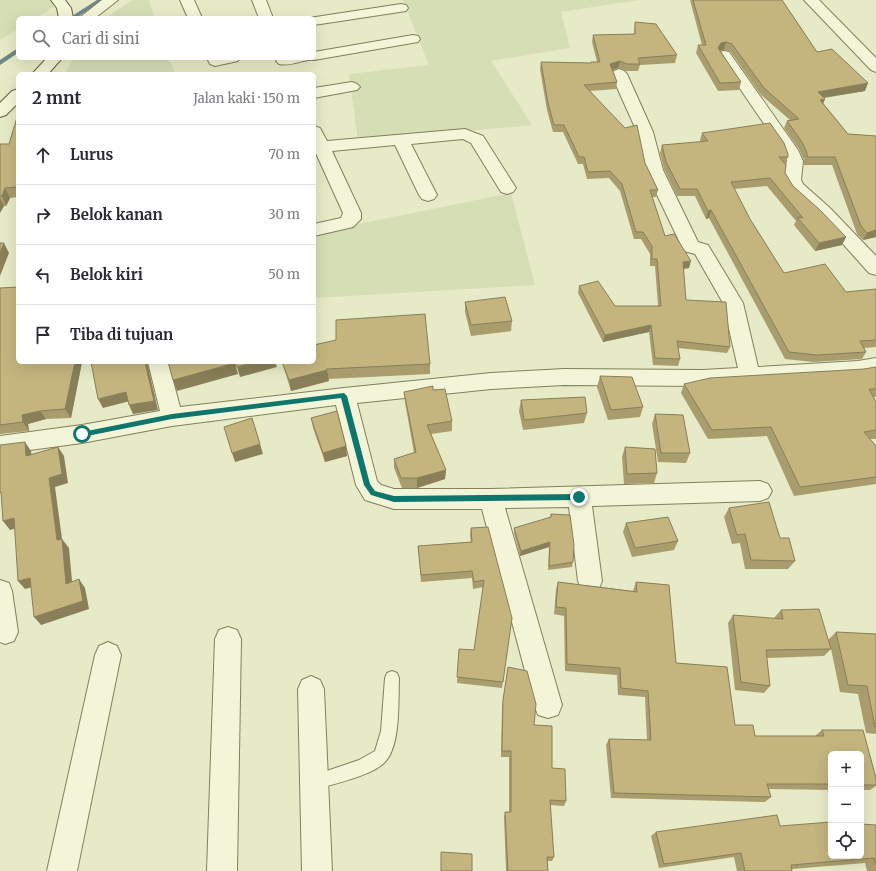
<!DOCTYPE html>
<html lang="id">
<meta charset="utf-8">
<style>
:root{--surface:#fff;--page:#f7f7f7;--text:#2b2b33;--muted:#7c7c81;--line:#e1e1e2}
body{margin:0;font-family:Merriweather,serif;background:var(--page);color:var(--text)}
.controls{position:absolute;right:12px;bottom:12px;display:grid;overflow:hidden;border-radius:6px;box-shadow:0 4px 16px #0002}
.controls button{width:36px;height:36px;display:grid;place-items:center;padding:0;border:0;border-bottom:1px solid var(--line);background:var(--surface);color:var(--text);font:20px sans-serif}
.stop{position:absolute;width:12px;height:12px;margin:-9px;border:3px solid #0f766e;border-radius:50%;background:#fff}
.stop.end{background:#0f766e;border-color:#fff;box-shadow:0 1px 4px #0008}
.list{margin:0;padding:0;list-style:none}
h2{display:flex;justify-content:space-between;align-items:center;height:52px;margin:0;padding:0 16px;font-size:17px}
h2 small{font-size:13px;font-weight:400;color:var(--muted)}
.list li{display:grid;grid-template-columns:26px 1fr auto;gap:12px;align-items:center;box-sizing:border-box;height:60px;padding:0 16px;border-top:1px solid var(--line)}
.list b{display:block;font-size:15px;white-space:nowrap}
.list em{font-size:13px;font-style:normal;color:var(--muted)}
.icon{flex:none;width:22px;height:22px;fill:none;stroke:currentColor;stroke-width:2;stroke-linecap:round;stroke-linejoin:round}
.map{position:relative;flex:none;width:876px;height:871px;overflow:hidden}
.search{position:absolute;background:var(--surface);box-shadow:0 4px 16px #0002;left:16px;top:16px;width:300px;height:44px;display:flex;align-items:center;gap:10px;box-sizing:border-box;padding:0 14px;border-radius:6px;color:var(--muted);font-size:15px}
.panel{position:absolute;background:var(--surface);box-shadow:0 4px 16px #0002;left:16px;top:72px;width:300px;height:292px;border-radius:6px}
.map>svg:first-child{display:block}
.farmland{fill:#d5deb4}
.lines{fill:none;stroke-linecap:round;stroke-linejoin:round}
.stream{fill:#6e878b;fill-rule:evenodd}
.lane-casing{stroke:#837f5d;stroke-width:2}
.street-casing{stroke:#837f5d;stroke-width:2}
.secondary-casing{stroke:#656040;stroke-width:2}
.lane{fill:#f3f5d8;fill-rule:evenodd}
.street{fill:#f3f5d8;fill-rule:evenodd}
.secondary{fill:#f3f5d8;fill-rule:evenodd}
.wall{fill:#a99c6d}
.shaded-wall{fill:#897f59}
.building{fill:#c4b57f;stroke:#897f59}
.route{fill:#0f766e}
</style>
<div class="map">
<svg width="876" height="871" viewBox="0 0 876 871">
<rect width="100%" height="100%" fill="#e7eac6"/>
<g class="farmland">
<path d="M0,0H65L36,18H18V29L0,40Z"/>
<path d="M133,0H149L155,18H105Z"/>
<path d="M403,0H639L561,12L570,48L491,61L532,125L358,141L349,74L429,65Z"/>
<path d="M73,58H169L175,74H65Z"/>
<path d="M511,193L535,285L314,298V233Z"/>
</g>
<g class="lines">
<g class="stream">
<path d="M97,0H103L76,18H69Z"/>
<path d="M18,48V53L0,65V60Z"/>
</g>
<g class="lane-casing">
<path id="lane" d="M392,671L397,673L399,678C398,700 401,745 385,762C372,776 332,784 314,790L309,787L306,782L309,777L359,760L375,751L381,731L385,678L387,673Z"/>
</g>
<g class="street-casing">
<g id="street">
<path d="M102,0H118L95,18H79Z"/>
<path d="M180,0H194L202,18H188Z"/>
<path d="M252,0H266L273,18H259Z"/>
<path d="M804,0H819L876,58V72L871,70Z"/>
<path d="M401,4L406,5L408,8L406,11L314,25V18H309Z"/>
<path d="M413,35L418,36L420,39L418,42L314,60C306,58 291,67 279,64L276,61L279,58H314V52Z"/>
<path d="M724,51L729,52L798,150L803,161L801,180L803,184L830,208L876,256V275L869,273L818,216L791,192L783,180L787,161L782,150L717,55L719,52Z"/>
<path d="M207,58H240L238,61L215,66L210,64Z"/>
<path d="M619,69L624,71L627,74L653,132L663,170L698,242L708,245L743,303L758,367L858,361L876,358V374L858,377L703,386L564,385L491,389L357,403L377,481L381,485L394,489H491L760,481L768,484L772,491L768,498L760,501L592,506L602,581L599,589L590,592L581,589L578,581L569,507L505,508L562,705L558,715L548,718L538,715L534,705L482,509H394L365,500L356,485L336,405L172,426L82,443L0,454V436L82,425L160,411L148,362H168L180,407L344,388L491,373L564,369L703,370L738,368L723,303L695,254L684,251L682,247L645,170L637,132L611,74L614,71Z"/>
<path d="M352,82L357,84L360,87L357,90L314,98V88Z"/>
<path d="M314,126L320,128L327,141L465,129L483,136L516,188L513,192L507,194L501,192L471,143L463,139L411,144L437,195L434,199L428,201L422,199L419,195L395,145L332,151L361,213V219L353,227L314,236V224L341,218L343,213L314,149Z"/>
<path d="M0,580L9,583L12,591L18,632L14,641L5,644L0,642Z"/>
<path d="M228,627L237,630L241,639L237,871H207L215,639L219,630Z"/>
<path d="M108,642L117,646L121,655L77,871H47L95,655L99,646Z"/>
<path d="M311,676L320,680L324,689L332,871H302L298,689L302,680Z"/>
</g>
</g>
<g class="secondary-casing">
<g id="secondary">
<path d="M51,0H65L71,8L73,18H59L57,8Z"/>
<path d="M47,58H62L48,74H32Z"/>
<path d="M18,89V103L6,115L0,117V103L12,91Z"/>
</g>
</g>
<use href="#lane" class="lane"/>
<use href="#street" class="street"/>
<use href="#secondary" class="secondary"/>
</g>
<g class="wall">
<path d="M690,0H782L817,52L865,91L824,98L825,99L823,103L848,134L876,136V237L863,240L857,234L832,165H804V160L799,149L784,128L787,121L790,120L761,95L730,51L724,50H720L741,82L739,90L718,91L696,53L698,45H702Z"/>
<path d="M635,22L677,55L675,63L640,65L638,71H626L618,68L613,70L617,82L616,89L590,91L645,163L658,190L656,197H652L665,236L689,268L683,269L686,300L730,347L727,353L678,348L680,359L678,366L653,365L649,332L603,342L578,293L579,286L615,306H658L655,266H650V254L641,239H634L620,191L609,178L587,179L583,164H578L563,132H553L547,110L540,69L541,62L591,63V62H597L592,42L593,35L634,34Z"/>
<path d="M18,114V197L10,198L6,206H4L0,213V144H9Z"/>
<path d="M702,133L788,157L785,164V173L793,186L846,237L842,245L815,251L794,225L796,221L767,186L734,189L750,219L784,273L846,292L876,289V347L864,348L866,352L862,359L813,362L785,359L709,218L706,219L695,196H677L664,169L660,153L662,145L701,142L700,140Z"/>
<path d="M0,288L18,362H82L71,418L46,419L28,424L29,431L0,434Z"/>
<path d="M465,302L512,321L511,331L471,336L465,312Z"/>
<path d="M282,362L430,364V374L328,379L329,381L291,391Z"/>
<path d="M876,367V397H874L876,402V439H870L876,446V484L794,496L767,436L708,439L681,393L684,384L864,369Z"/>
<path d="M600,376L643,407L640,417L608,420L597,387Z"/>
<path d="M433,390L452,421V431L431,434L446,470L445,479L417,488H402L394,468V459L414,453L405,402L404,392Z"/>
<path d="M521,400L587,413L584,423L523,430L519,411Z"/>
<path d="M655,414L690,453L686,463L658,462L652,424Z"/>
<path d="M311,418L347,456L325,462L313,428Z"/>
<path d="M625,447L657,473L654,483L624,484L622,457Z"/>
<path d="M729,508L780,538L795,561L788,569H745L740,543L732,544L724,517Z"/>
<path d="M551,514L573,562L572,567L548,570L549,547L520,556L514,533V528L550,518Z"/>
<path d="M626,523L678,541L674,550L632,557L623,532Z"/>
<path d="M471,528L512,618L502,688L457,683L459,649L474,650L483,587L473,589L472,578L421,582L418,546L471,542L470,536Z"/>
<path d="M558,582L633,591L636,582L669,585L676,663L727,667L735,725H753L755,736H815L822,730H863L876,778V786L870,790H861V754H831V790L769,789L771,797L765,802L611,798L606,745L609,739L647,740L645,697L618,695L617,675L565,671L564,616L554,614L556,589Z"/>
<path d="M781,610L828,640L836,632L876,634V734L866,733L858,694L840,692L831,649L824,656L767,658L770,686L764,693L735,690L728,623L733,615L775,619L774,618Z"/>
<path d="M508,667L534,725L552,768L566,801L564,806L550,805L554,857L552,861H547L548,871H506L504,817L505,812H509V757H501L502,706Z"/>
<path d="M876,825V871H867L865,863L792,869V871H737L734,857L659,868L651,836L656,832L780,826L831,856Z"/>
</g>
<g class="shaded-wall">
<path d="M726,42L724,50L719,51L718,48L721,43Z"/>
<path d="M620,61L618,68L609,71L610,64Z"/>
<path d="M868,83L865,91L815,99L818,92Z"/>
<path d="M825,99L822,106L820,100Z"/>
<path d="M5,188L10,198L6,206L2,196Z"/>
<path d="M0,198L4,206L0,213Z"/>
<path d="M711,210L709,218L706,219L708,211Z"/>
<path d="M876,230V237L863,240L867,233Z"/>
<path d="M846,237L842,245L815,251L819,243Z"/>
<path d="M4,243L9,253L0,276V253Z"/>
<path d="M691,261L689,268L681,269L683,262Z"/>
<path d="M651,325L649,332L603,342L605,335Z"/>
<path d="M75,362H82L71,418L65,409Z"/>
<path d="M145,362H147L158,410L133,414L129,405Z"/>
<path d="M255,362H275L277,367L240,377L237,367Z"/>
<path d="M235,363L238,374L177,391L173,380Z"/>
<path d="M327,370L329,381L291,391L289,380Z"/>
<path d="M126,392L130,401L103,408L98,399Z"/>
<path d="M40,411L46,419L28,424L29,431L23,422L22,415Z"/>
<path d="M25,442L31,451L33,465L26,456Z"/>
<path d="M260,444L263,454L235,462L232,453Z"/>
<path d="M346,446L347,456L325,462L323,453Z"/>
<path d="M58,447L64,456L68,483L55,487L62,539L69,548L73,592L66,584L57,540L49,478Z"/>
<path d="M446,470L445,479L417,488V478Z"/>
<path d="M14,518L21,527L10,530L3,521Z"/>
<path d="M550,542L549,547L520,556L521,551Z"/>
<path d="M30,578L37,586L25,589L18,581Z"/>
<path d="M79,579L85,588L89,609L41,625L34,617Z"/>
</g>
<g class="building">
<path d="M693,0H782L817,52L832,49L868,83L818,92L825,99L820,100L848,134L876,136V230L867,233L861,226L835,157H807V153L802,142L787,121L799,119L764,88L732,44L726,42L721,43L718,48L741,82L720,83L698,45H706Z"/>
<path d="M635,22L656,24L677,55L638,58L640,64H627L620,61L610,64L617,82L584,85L625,128L637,125L645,163L658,190H650L665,236L674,234L691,261L683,262L686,300L726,302L730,347L677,341L680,359L655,358L651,325L605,335L579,286L598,281L615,306H661L657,259H652V246L643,232H636L622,184L610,171L588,172L584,157H579L564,125H554L548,103L541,62L591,63V62H600L593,35L635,34Z"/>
<path d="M18,114V187L5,188L2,196H0V144H9Z"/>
<path d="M770,123L784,143L788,154V157H779L786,165L785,173L793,186L820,210L846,237L819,243L797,217L803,218L770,178L731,182L750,219L784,273L825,264L846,292L876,289V340L860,341L866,352L817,355L789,352L711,210L708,211L697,189H680L666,162L662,145L708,141L702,133Z"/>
<path d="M0,243H4L0,253Z"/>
<path d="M18,287V325L17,328H18V362H75L65,409L40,411L22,415L23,422L0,425V288Z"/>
<path d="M505,297L512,321L471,325L465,302Z"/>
<path d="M425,314L430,364L326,369L327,370L289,380L282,362H314V345L336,340V320Z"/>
<path d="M91,362H145L154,401L129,405L126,392L98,399Z"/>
<path d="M168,362H255L237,367L235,363L173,380Z"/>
<path d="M876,367V389H869L876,402V430L864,432L876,446V477L800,487L771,427L712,430L684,384L710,378L864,369Z"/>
<path d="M600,376L632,377L643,407L611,410Z"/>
<path d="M433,386V390L445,389L452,421L427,425L446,470L417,478H401L394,459L416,452L404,392Z"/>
<path d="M585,397L587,413L524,420L521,400Z"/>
<path d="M337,411L346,446L323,453L311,418Z"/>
<path d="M655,414L683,415L690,453H661Z"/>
<path d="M252,418L260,444L232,453L224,427Z"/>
<path d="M25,442L26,456L58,447L62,474L49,478L57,540L62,539L66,584L79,579L83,601L34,617L30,578L18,581L14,518L3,521L1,492L0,493V445Z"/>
<path d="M625,447L655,449L657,473L627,474Z"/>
<path d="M769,502L780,538H789L795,561L751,560L745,534L737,535L729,508Z"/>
<path d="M551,514L570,515L574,545L573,562L549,566L550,542L521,551L514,528L551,517Z"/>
<path d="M668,517L678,541L635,548L626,523Z"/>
<path d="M488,527L512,618L503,682L457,677L459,649L474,650L484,580L474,582L472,571L421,575L418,546L472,542L471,528Z"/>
<path d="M558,582L637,592L636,582L669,585L676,663L727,667L735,725H753L755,736H824L822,730H863L876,778V785H861V754H831V784H767L771,797L614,793L609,739L651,740L648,691L621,688L620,668L567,664L566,608L556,607Z"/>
<path d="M819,609L831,649L766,650L770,686L741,682L733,615L783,619L781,610Z"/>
<path d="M836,632L876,634V727H875L867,686L848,685Z"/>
<path d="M508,667L527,671L536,704L534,725L552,726V768L565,769L566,801L550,800L554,857H547L548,871H508L505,812H511V751H502L503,700Z"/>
<path d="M777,815L780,826L831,822V856H861V824L876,825V865L874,858L791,865L792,871H745L741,853L664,864L656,832Z"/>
<path d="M441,852L472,854V871H441Z"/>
</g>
<path class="route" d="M344,393L347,396L370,484L375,491L394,496L579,494L582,497L579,500L394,502L371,495L364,485L341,398L172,419L82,437L79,434L82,432L172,414Z"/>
</svg>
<div class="controls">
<button>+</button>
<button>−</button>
<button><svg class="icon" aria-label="locate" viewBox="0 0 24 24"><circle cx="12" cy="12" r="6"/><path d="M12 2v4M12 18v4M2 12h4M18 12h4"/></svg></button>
</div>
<div class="stop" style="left:82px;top:434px"></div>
<div class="stop end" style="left:579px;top:497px"></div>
<div class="search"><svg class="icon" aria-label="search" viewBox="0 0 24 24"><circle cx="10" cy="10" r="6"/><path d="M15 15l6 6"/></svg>Cari di sini</div>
<section class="panel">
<h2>2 mnt<small>Jalan kaki · 150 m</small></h2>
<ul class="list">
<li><svg class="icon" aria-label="ahead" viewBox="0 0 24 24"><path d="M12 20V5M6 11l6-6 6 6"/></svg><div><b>Lurus</b></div><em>70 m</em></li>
<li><svg class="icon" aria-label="right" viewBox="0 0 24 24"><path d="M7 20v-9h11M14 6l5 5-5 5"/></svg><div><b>Belok kanan</b></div><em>30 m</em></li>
<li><svg class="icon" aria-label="left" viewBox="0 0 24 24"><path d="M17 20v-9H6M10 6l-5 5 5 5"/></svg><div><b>Belok kiri</b></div><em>50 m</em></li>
<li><svg class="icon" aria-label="arrive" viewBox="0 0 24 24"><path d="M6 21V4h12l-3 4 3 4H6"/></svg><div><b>Tiba di tujuan</b></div></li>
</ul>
</section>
</div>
